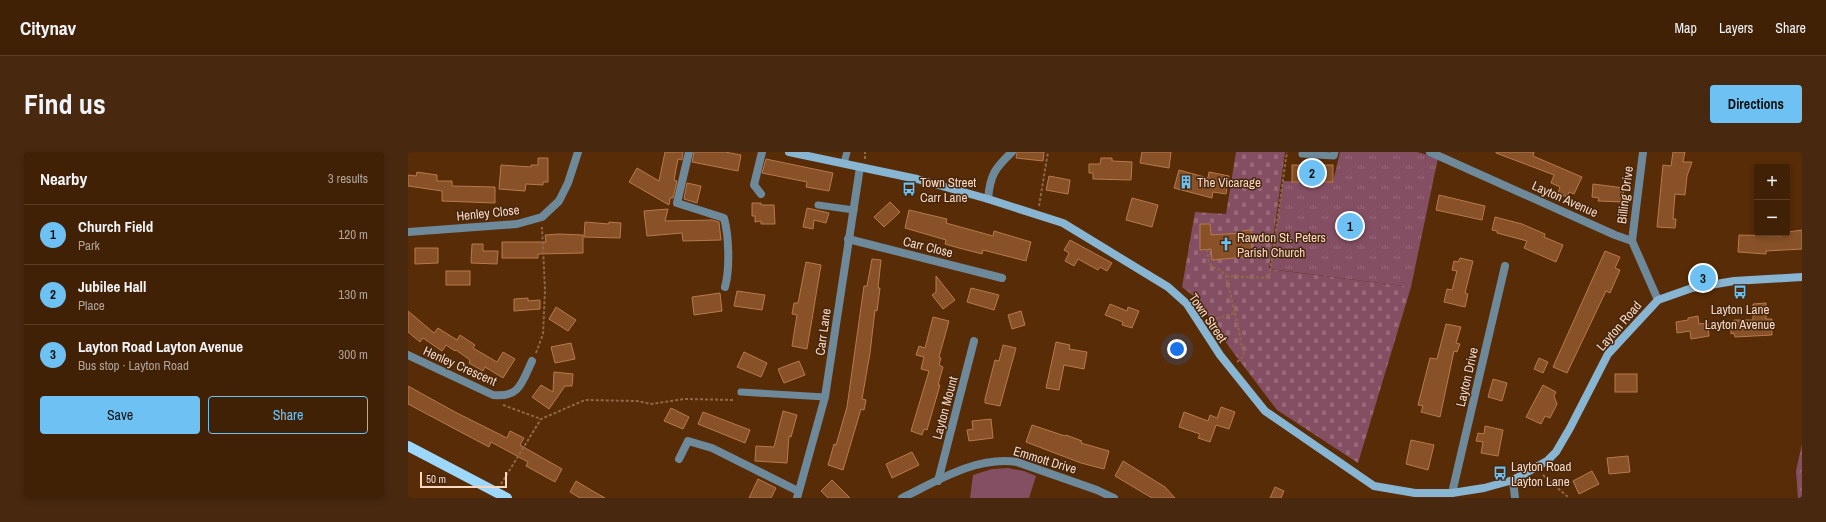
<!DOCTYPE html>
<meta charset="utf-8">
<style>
:root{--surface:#412105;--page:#48290f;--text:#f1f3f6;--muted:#aea39a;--line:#5a3e27;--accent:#6ec2f3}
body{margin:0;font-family:"Archivo Narrow",sans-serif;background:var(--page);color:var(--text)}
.controls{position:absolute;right:12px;top:12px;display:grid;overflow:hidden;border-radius:4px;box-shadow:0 2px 6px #0003}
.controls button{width:36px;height:36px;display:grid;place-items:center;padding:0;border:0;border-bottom:1px solid var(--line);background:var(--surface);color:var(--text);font:20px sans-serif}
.scale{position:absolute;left:12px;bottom:10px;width:87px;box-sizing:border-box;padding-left:4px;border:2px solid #f9d7c0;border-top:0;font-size:11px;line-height:14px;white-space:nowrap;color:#f9d7c0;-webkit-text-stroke:3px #45260e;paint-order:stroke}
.you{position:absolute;left:769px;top:197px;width:14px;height:14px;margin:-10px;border:3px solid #fff;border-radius:50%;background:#1a73e8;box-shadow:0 0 0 6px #1a73e833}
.badge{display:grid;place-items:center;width:26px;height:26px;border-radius:50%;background:var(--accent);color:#111;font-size:13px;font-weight:700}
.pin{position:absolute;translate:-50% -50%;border:2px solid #fff;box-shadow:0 1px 4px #0006}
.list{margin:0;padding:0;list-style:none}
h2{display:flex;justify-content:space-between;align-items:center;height:52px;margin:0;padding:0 16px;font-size:17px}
h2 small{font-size:13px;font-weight:400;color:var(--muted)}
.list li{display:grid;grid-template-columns:26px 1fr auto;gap:12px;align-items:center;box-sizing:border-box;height:60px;padding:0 16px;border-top:1px solid var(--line)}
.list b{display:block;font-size:15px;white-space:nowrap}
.list p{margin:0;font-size:13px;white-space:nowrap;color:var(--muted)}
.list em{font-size:13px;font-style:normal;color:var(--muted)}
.actions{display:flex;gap:8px;padding:12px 16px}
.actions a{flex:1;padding:9px 0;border:1px solid var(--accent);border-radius:4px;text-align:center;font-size:14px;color:var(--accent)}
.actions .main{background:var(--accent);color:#111}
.map{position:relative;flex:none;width:1394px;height:346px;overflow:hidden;border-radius:4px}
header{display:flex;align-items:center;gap:24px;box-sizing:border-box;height:56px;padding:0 20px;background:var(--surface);border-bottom:1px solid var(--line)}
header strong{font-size:19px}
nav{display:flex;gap:22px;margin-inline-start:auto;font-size:14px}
.intro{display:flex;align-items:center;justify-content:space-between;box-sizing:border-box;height:96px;padding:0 24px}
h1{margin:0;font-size:28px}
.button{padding:10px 18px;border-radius:4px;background:var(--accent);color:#111;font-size:14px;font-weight:700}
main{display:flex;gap:24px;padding:0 24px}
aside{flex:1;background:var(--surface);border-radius:4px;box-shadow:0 2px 6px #0003}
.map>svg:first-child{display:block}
.green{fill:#854f63}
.forest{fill:url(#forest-crowns)}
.cemetery{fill:url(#cemetery-stones)}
.park{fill:url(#park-tufts)}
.building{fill:#885127;stroke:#b77a4d}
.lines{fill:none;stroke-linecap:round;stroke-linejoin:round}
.path{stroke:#8f6847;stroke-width:2;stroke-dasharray:3 2;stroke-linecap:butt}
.lane{stroke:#6d899a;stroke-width:7}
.street{stroke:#6d899a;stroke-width:8}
.secondary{stroke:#88b5d1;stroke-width:8}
.primary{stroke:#9dd7fc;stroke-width:10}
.labels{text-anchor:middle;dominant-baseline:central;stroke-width:3;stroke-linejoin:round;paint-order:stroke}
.poi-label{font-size:13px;fill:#f9d7c0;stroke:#45260e;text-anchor:start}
.street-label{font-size:13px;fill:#f9d7c0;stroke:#45260e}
</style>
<header>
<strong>Citynav</strong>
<nav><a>Map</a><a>Layers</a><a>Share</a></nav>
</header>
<div class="intro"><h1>Find us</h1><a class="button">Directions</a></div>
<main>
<aside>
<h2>Nearby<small>3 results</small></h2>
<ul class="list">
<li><span class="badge">1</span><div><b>Church Field</b><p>Park</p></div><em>120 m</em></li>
<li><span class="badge">2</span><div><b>Jubilee Hall</b><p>Place</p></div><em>130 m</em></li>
<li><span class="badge">3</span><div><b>Layton Road Layton Avenue</b><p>Bus stop · Layton Road</p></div><em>300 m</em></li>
</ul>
<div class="actions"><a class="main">Save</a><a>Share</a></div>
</aside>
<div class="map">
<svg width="1394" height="346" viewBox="0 0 1394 346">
<defs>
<pattern id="forest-crowns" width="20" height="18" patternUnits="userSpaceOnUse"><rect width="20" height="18" fill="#854f63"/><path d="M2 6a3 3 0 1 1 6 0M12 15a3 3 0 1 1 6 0" fill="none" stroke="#976878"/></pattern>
<pattern id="cemetery-stones" width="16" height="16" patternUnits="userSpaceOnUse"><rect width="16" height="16" fill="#854f63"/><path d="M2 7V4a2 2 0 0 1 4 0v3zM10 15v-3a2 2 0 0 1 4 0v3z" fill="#976878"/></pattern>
<pattern id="park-tufts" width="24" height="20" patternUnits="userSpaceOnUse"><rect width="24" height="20" fill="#854f63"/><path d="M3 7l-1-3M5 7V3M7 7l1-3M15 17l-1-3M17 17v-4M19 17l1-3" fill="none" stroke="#976878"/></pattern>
</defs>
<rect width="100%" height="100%" fill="#572c07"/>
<path class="green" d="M600,316L616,319L628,324L621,346H562L565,323L584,317Z"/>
<path class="forest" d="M1394,292V346H1390L1388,319Z"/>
<path class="cemetery" d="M828,0H877L861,117L1003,135L950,311L869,258L822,196L788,146L774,135L787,60L818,62Z"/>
<path class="park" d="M932,0H1009L1030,6L1003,135L862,117L875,29L925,30Z"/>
<g class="building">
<path d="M257,0H275L274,8L270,7L266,28L269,29L265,46H262L261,53L221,30L229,16L251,29Z"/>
<path d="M286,0H317L333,3L330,19L284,10Z"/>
<path d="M609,0H636L635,9L608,6Z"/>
<path d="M734,0H763L761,16L732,11Z"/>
<path d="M1088,0H1126L1125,4L1174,25L1166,42L1161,40L1159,45L1150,41L1152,35L1143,31L1146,23L1088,1Z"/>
<path d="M1265,0H1277L1275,10H1284L1279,24L1277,43L1267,42L1265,67H1268L1267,76L1249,75L1255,13L1263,14Z"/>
<path d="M130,6H140V30H135V33L118,32L117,39L91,37L93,13L123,15V13H130Z"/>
<path d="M693,6H704V9L724,10L723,28L685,27V21H681V12H692Z"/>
<path d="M358,7L425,21L421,39L398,35L399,30L354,21Z"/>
<rect x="884" y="13" width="41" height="17"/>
<path d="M771,18L800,26L801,20L821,24L818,42L805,40L804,46L766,36Z"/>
<path d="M9,20L29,23V29H44V34L87,35V51L34,49V39L0,34V23L8,24Z"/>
<path d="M641,24L662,28L660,42L638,38Z"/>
<path d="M279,31L293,34L289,51L276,47Z"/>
<path d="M1185,32L1216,36L1214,50L1190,49L1191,46L1184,45Z"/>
<path d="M1031,43L1077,54L1074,68L1028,58Z"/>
<path d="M724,46L750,53L744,75L718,68Z"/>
<path d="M482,50L492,60L476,75L466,65Z"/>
<path d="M344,51H353V53H366L367,72H353V69L347,70V64H344Z"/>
<path d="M399,56L421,61L418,71L406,68L405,77L395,75Z"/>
<path d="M260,57L257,69L304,68L311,70L313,88L275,89L274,81L239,84L236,59Z"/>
<path d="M501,58L539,67L538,71L585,84L586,79L623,90L618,109L575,98L574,102L551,96L537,92L538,88L497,76Z"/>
<path d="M1087,65L1114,72L1137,82L1136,85L1155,93L1148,110L1116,96L1119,89L1089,81V79L1084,78Z"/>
<path d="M177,70L201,72V70L213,71L212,86L176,85Z"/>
<path d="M792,72H802L803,83L834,81V79L843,78L844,100L836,101L837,105L804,108L803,97L792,98Z"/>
<path d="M1394,78V97L1358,99V102L1330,100L1331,83L1373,84V81Z"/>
<path d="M151,82L175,83V101L130,102V106H94V90H138L137,83Z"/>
<path d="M662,88L704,111L699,119L692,115L690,118L670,107L666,114L657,109L661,101L656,98Z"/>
<path d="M64,92H75V99H90L89,112L63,111Z"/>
<path d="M7,96H30V111L7,112Z"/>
<path d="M1197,99L1212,105L1207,116L1212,118L1202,141L1198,139L1159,221L1145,215Z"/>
<path d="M1052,106L1065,109L1057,141L1060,142L1057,155L1036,150L1039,137L1044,138L1049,119L1044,118L1046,109L1050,110Z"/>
<path d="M464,107L473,108L470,136H472L469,159L467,158L462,201L454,247L458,248L456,258L453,257L435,318L420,313L426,292L428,293L439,255L456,134H459Z"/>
<path d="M398,110L413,113L399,197L384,194L389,163L384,162L386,151H390Z"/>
<rect x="38" y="119" width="24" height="14"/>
<path d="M528,124L547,148L535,157L524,143L528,140Z"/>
<path d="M563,136L591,143L586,158L559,150Z"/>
<path d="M329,139L357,143L354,158L326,154Z"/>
<path d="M312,141L314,159L286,163L284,145Z"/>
<path d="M120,146V149L132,148V157L106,159V147Z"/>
<path d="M1358,151V167H1364V183L1327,185L1326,181L1323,182V172H1326V168H1345V152Z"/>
<path d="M702,152L719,159L720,155L731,159L724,176L714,173L715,170L697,163Z"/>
<path d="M148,155L168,168L160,179L141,167Z"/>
<path d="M0,159L26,181L30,176L49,188L52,183L67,193L65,196L89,210L95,200L107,207L95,226L77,215L75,219L61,211L62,208L48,198L47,199L38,193L34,199L15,186L12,190L0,180Z"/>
<path d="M613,159L617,173L604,177L600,163Z"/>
<path d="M1290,164L1291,172L1300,171L1301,184L1283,187L1282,179L1269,181L1268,170L1280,168V166Z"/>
<path d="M525,165L541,169L531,205L533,206L531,213L535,215L530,233H532L519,278L516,277L514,283L503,279L521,219L513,217L516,205L508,203L511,194L517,196Z"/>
<path d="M1038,172L1053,175L1048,191L1052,192L1049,200L1046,199L1032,265L1013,260L1015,254L1010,253L1022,206L1029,207Z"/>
<path d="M648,190L662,193L661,197L679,200L676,217L656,213L651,238L638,236Z"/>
<path d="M163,191L167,207L147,211L143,195Z"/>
<path d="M595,193L608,196L592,254L577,251V247L587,208L591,209Z"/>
<path d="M336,200L359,211L353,225L329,215Z"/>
<path d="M1131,206L1140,210L1135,221L1126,217Z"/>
<path d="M391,209L397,223L376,231L370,217Z"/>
<path d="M146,220L165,222L164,234H157L141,257L124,245L133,233L145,240Z"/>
<rect x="1207" y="222" width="22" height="18"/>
<path d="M1085,227L1099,231L1094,249L1080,245Z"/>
<path d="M1135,233L1148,240L1146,244L1149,252L1142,266L1137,264L1133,272L1118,265Z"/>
<path d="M0,234L47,260L99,286L102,279L116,286L112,293L154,317L147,330L118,314L120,310L83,290L81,295L0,252Z"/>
<path d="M813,255L827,260L821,277L808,273L802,290L790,286L792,282L771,275L776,260L800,269L802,263L809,266Z"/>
<path d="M263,256L281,265L275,277L256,269Z"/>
<path d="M375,259L389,263L383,285L381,284L379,311L347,309L348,294L366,295Z"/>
<path d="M295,260L342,278L337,291L290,272Z"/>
<path d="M583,267L585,286L561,289L559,278L565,277L564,269Z"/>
<path d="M624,273L657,284L658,283L674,289L673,291L701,299L696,317L673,311L618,290Z"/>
<path d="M1077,274L1095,278L1090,304L1073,301L1075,290L1068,289L1070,281L1076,282Z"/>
<path d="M1003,288L1026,293L1020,318L998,312Z"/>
<path d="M504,300L511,313L484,326L478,312Z"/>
<path d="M1220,304L1222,320L1201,322L1199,306Z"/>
<path d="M715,309L757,335L767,346H744L707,324Z"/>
<path d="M1184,319L1191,332L1171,342L1165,329Z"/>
<path d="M350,327L368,336L363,346H341Z"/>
<path d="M424,328L442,346H420L413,339Z"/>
<path d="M168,329L183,338L197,346H172L162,340Z"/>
<path d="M867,335L876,339L873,346H862Z"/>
</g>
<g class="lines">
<g class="path">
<path d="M457,7V0"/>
<path d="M631,54L640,0"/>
<path d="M799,97C801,123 806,109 818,124L827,161L801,169"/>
<path d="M818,124L861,126L879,0"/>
<path d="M827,161L836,204L829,210"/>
<path d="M128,201L135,182L137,138L134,75"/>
<path d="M95,253L133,267"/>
<path d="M1135,323L1161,346"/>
<path d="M93,332L133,267L177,248L229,249L243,252L276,247L327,248"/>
</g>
<g class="lane">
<path d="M894,2L926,4L927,0"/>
<path d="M436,11L439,0"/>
<path d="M410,53L446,58"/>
<path d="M333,240L417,245"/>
</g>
<g class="street">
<path d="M281,0L269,51L316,66C321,84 322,117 317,135"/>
<path d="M1022,0L1207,83L1224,89L1250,148"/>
<path d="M353,42L346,33L354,0"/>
<path d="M580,47C582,23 587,16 604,0"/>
<path d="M0,80L109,72L134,65L151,49L160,31L170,0"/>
<path d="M440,87L594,126"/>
<path d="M1224,89L1235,0"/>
<path d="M0,203L85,243C112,246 114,230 124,209"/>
<path d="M271,307L280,289L304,296L390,339"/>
<path d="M1105,328L1107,346"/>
<path d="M530,329L566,189"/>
<path d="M1044,341L1097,114"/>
<path d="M389,346L417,245L452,15"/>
<path d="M494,346C529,329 568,304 609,310L689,338L706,346"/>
</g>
<path class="secondary" d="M381,0L509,27L580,47L655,71L760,135L779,152L812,203L857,259L966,334L1007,341H1044L1076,336L1105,328L1139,309L1148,300L1162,276L1200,202L1250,148L1284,136L1326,129L1394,125"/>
<path class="primary" d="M0,294L99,346"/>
</g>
<defs>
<g id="building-bare" transform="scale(1.08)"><path d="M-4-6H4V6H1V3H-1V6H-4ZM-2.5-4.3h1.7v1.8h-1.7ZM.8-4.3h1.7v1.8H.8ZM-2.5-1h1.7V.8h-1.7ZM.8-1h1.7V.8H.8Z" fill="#6ec2f3" stroke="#45260e" stroke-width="2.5" paint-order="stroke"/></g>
<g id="bus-bare" transform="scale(1.08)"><path d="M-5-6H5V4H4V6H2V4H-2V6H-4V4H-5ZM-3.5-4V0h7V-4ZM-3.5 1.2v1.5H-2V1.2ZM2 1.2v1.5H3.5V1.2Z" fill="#6ec2f3" stroke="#45260e" stroke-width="2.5" paint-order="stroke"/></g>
<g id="church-bare" transform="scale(1.08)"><path d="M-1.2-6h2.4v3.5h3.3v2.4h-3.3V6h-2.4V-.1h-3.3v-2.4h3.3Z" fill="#6ec2f3" stroke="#45260e" stroke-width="2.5" paint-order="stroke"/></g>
</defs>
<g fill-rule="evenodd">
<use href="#building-bare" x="778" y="30"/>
<use href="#bus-bare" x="501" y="37"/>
<use href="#church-bare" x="818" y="92"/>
<use href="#bus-bare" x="1332" y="140"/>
<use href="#bus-bare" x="1092" y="321"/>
</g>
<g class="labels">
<g class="poi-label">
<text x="512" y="30">Town Street<tspan x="512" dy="15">Carr Lane</tspan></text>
<text x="789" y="30">The Vicarage</text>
<text x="829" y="85">Rawdon St. Peters<tspan x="829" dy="15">Parish Church</tspan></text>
<text x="1332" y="157" text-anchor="middle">Layton Lane<tspan x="1332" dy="15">Layton Avenue</tspan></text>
<text x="1103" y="314">Layton Road<tspan x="1103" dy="15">Layton Lane</tspan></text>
</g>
<g class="street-label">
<text transform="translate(1217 43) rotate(-83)">Billing Drive</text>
<text transform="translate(1157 47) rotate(24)">Layton Avenue</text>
<text transform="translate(80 61) rotate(-6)">Henley Close</text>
<text transform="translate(520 95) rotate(14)">Carr Close</text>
<text transform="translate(800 166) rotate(55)">Town Street</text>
<text transform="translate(1211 174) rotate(-49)">Layton Road</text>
<text transform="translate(415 180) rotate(-82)">Carr Lane</text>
<text transform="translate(52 214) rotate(24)">Henley Crescent</text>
<text transform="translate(1059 225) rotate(-77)">Layton Drive</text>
<text transform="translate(537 256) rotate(-75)">Layton Mount</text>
<text transform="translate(637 308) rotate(17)">Emmott Drive</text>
</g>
</g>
</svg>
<div class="controls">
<button>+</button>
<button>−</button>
</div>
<div class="scale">50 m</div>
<div class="you"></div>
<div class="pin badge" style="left:942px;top:74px">1</div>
<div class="pin badge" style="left:904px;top:21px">2</div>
<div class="pin badge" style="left:1295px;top:126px">3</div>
</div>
</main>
